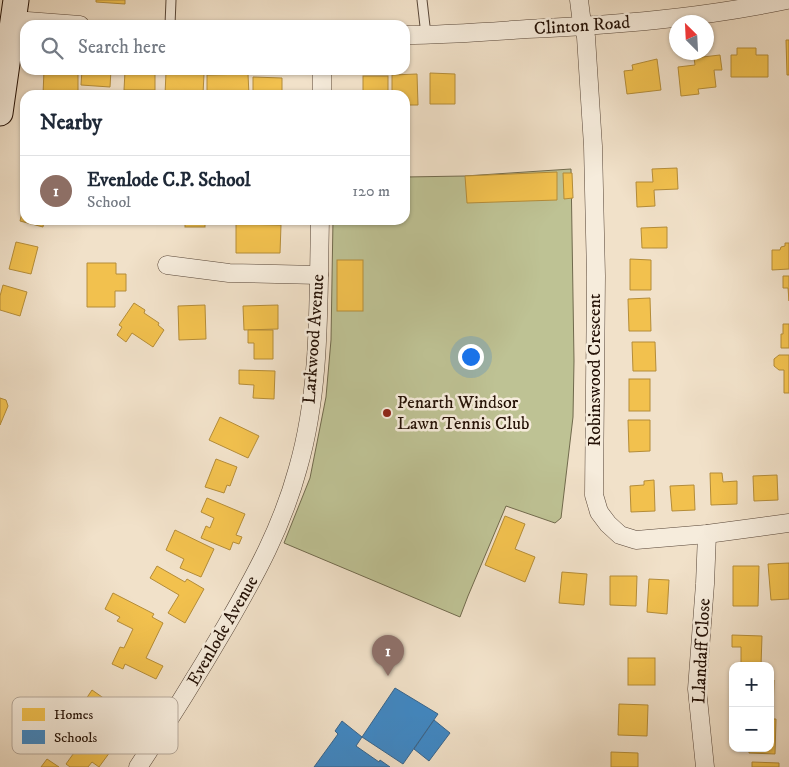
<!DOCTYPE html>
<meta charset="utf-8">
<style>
:root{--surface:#fff;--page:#f2f2f3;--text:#1f2937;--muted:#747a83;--line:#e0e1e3;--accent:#2563eb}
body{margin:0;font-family:"IM FELL DW Pica",serif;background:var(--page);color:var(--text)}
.controls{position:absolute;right:15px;bottom:15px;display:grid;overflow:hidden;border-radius:10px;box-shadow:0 1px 4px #0004}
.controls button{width:45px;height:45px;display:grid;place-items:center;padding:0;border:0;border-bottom:1px solid var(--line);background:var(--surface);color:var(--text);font:25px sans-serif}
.compass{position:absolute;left:669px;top:15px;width:45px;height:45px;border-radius:50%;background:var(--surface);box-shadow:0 1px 4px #0004;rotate:336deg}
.you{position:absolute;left:470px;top:356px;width:18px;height:18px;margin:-12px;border:4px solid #fff;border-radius:50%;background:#1a73e8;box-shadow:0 0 0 8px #1a73e833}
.badge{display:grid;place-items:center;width:32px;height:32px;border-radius:50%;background:var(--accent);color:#fff;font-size:16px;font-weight:700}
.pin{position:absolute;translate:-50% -41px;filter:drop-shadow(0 1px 2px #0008)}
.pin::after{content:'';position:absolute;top:26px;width:18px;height:15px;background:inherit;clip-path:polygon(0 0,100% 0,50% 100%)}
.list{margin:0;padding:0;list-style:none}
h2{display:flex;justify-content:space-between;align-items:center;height:65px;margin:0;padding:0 20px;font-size:21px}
h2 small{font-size:16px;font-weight:400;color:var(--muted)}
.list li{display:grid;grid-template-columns:32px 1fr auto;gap:15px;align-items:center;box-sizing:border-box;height:70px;padding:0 20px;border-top:1px solid var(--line)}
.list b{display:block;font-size:19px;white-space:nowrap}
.list p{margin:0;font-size:16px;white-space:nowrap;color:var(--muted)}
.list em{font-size:16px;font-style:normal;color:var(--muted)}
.icon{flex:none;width:28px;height:28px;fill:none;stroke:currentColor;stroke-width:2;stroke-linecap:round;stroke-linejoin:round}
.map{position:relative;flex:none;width:789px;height:767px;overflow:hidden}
.search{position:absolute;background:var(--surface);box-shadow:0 1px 4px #0004;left:20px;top:20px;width:390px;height:55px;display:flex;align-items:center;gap:12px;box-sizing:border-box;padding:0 18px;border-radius:15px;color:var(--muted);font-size:19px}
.panel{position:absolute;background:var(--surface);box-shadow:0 1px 4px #0004;left:20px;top:90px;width:390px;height:135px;border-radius:15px}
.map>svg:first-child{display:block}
.green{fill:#bec294;stroke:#716a4d}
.homes{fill:#f2c14e;stroke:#b48c38}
.schools{fill:#3f88c5;stroke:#37648c}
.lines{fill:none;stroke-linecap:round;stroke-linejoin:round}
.lane-casing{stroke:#574537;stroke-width:11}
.street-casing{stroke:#574537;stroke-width:19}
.secondary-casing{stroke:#241106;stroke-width:27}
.lane{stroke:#f6ecdc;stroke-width:9}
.street{stroke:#f6ecdc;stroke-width:18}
.secondary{stroke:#f6ecdc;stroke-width:25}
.poi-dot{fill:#8f2418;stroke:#f6ecdc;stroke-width:2}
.labels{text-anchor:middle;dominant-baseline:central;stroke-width:5;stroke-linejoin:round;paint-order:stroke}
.street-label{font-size:18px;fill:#241106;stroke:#f6ecdc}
.poi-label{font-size:18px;fill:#241106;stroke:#f6ecdc;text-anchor:start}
.key{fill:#f6ecdc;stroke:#b7aa9c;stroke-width:1}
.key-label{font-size:14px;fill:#241106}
</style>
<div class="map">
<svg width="789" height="767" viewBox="0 0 789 767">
<rect width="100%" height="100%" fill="#f1e1c9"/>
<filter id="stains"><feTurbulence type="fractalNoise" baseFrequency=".004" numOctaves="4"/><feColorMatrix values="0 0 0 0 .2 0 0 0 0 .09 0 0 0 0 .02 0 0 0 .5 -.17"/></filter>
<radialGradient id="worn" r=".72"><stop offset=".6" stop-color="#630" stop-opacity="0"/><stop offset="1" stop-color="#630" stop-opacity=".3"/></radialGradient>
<path class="green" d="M571,169L574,361L573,417L561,518L555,523L506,506L468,596L460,617L284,543L310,478L326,397L331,340L333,220H405V177L465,176Z"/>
<g class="homes">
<path d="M96,0H125V4L96,2Z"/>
<path d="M786,40H789V75H787Z"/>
<path d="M737,48H756V55H768V77H731V55H737Z"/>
<path d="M720,55L722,70H714L716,87L698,89L699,94L681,96L678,67L695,65L694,58Z"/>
<path d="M657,59L661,90L627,94L624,71L633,70L632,65Z"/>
<path d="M44,70H78V92L57,91V95H43Z"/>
<path d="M82,70H111L110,87L81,85Z"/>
<path d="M125,71H155V90H124Z"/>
<path d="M166,72L204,74L203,94L185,93V95H165Z"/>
<path d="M430,73L455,74V104H430Z"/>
<path d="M248,74L249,95H207V75Z"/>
<path d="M417,74L418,105H405V95H392V75Z"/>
<rect x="363" y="76" width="25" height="19"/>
<path d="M253,77L282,78V95H253Z"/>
<path d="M677,168L678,189L654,190L655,206L637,207L636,182H653L652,169Z"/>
<path d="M557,172V200L467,203L465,176Z"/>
<path d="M563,173H572L573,198L564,199Z"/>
<path d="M25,200V220H44L43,227L20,221Z"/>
<rect x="185" y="220" width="20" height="7"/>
<path d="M236,224L281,225L280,253H236Z"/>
<path d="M667,227V248H642L641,228Z"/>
<path d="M16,242L38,247L31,274L9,269Z"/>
<path d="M785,243H789V269L772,270V250H780L781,247L785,246Z"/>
<path d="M630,259L651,260V290H630Z"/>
<rect x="337" y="260" width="26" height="51"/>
<path d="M87,263H116V274H126V291H115V307H87Z"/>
<path d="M783,276H789V301L788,288H783Z"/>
<path d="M3,285L27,292L20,316L0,310V296Z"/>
<path d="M650,298L651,331H629L628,299Z"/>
<path d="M134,303L145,310L144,313L159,323L158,325L164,330L153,347L132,333L126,342L117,335L122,327L119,325Z"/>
<path d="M205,305L206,339L179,340L178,306Z"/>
<path d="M278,305V329L244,330L243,306Z"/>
<path d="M783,324H789V348H781V334H783Z"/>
<path d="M248,330H273V359H254V343H248Z"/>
<path d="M632,342H655L656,371H633Z"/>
<path d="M779,355H789V393H784V370H779L774,366V359Z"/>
<path d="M239,370L275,371L274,399L253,398L254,385L239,384Z"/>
<rect x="629" y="379" width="21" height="32"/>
<path d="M0,398L6,400L8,406L0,425Z"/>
<path d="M220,417L259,436L248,458L209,440Z"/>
<path d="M628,420H650V451L629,452Z"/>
<path d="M216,459L237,467L230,486L227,485L224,493L205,487Z"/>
<path d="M710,473H722L723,482L737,481V504L711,505Z"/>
<path d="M777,475L778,500L754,501L753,476Z"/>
<path d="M654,480L655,511L631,512L630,486L644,485V481Z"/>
<path d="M694,485L695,510L672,511L670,486Z"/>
<path d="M207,498L245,514L236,535L242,537L239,544L233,542L230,550L201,538L206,526L210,528L214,518L201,512Z"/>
<path d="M505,516L525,524L515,549L535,557L525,582L485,565Z"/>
<path d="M175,530L214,549L201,577L180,568L184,559L166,550Z"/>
<path d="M789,563V599L771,600L768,564Z"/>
<path d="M157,566L185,582L187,579L204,589L185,623L168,613L179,595L150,578Z"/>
<path d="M733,566H759L758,606H733Z"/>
<path d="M562,572L587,574L584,605L559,603Z"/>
<path d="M610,576H637L636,606L610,605Z"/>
<path d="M649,579L669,580L667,614L647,612Z"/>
<path d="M113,593L154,614L152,617L163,623L146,658L163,666L156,679L125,664L123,669L112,664L120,647L124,648L133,629L117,621L120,617L105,609Z"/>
<path d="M732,635L762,636L761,666H741V647H732Z"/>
<rect x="628" y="658" width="27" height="27"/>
<path d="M770,680H774L773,714H770Z"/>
<path d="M92,690L112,704L92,735L79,726L92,707L84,702Z"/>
<path d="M619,704L648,705L647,736L618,735Z"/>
<path d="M770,719H776L775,754L749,753V748H770Z"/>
<path d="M79,730L110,752L99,767L92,762L88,767H70L66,764L76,750L69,744Z"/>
<path d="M611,752L638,753V767H611Z"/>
<path d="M47,759L59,767H41Z"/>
<path d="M752,762L779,763V767H752Z"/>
</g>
<g class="schools">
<path d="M395,688L438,714L403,764L362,737Z"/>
<path d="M434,720L450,733L429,761L414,749Z"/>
<path d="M342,721L362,737L356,746L379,762L380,760L390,767H314L338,734L335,731Z"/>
</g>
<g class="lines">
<g class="lane-casing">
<g id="lane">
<path d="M422,0L426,35"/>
<path d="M170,25L171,0"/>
</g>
</g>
<g class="street-casing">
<g id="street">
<path d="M579,0L581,16L586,37L593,146L596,276L594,495L599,512L608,524L620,535L636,540L707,534L789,523"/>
<path d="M14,20L80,25"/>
<path d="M405,35C446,35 486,32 527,29C615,25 701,18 787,0"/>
<path d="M322,95V70"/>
<path d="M167,265L229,273L319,275"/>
<path d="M138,767C169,721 198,674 226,626C256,574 282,527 298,468C321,388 318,303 320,220"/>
<path d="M705,767L697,689L705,584L707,534"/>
</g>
</g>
<g class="secondary-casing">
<path id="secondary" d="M0,113L16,0"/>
</g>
<use href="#lane" class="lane"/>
<use href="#street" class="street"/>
<use href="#secondary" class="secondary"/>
</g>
<circle class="poi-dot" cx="387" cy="413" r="5"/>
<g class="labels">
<g class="street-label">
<text transform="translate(582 26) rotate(-4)">Clinton Road</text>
<text transform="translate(314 339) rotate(-86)">Larkwood Avenue</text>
<text transform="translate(595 370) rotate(-90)">Robinswood Crescent</text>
<text transform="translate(223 631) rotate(-60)">Evenlode Avenue</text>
<text transform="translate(702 651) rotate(-87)">Llandaff Close</text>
</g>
<g class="poi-label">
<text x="397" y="403">Penarth Windsor<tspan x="397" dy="21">Lawn Tennis Club</tspan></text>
</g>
</g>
<rect x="12" y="697" width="166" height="57" rx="8" class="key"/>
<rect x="22" y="708" width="23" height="13" fill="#f2c14e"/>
<rect x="22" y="730" width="23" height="14" fill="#3f88c5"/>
<g class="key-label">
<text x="54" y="719">Homes</text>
<text x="54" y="742">Schools</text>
</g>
<rect width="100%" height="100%" filter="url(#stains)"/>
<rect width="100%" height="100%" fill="url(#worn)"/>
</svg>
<div class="controls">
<button>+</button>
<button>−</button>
</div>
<svg class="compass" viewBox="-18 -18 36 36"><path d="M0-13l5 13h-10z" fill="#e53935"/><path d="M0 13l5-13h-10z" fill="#747a83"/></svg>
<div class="you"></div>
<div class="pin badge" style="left:388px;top:676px;background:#8d6e63">1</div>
<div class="search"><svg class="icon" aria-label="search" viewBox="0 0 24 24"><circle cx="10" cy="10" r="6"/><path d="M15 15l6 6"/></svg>Search here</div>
<section class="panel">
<h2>Nearby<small></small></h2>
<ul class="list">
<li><span class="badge" style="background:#8d6e63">1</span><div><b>Evenlode C.P. School</b><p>School</p></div><em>120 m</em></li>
</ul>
</section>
</div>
